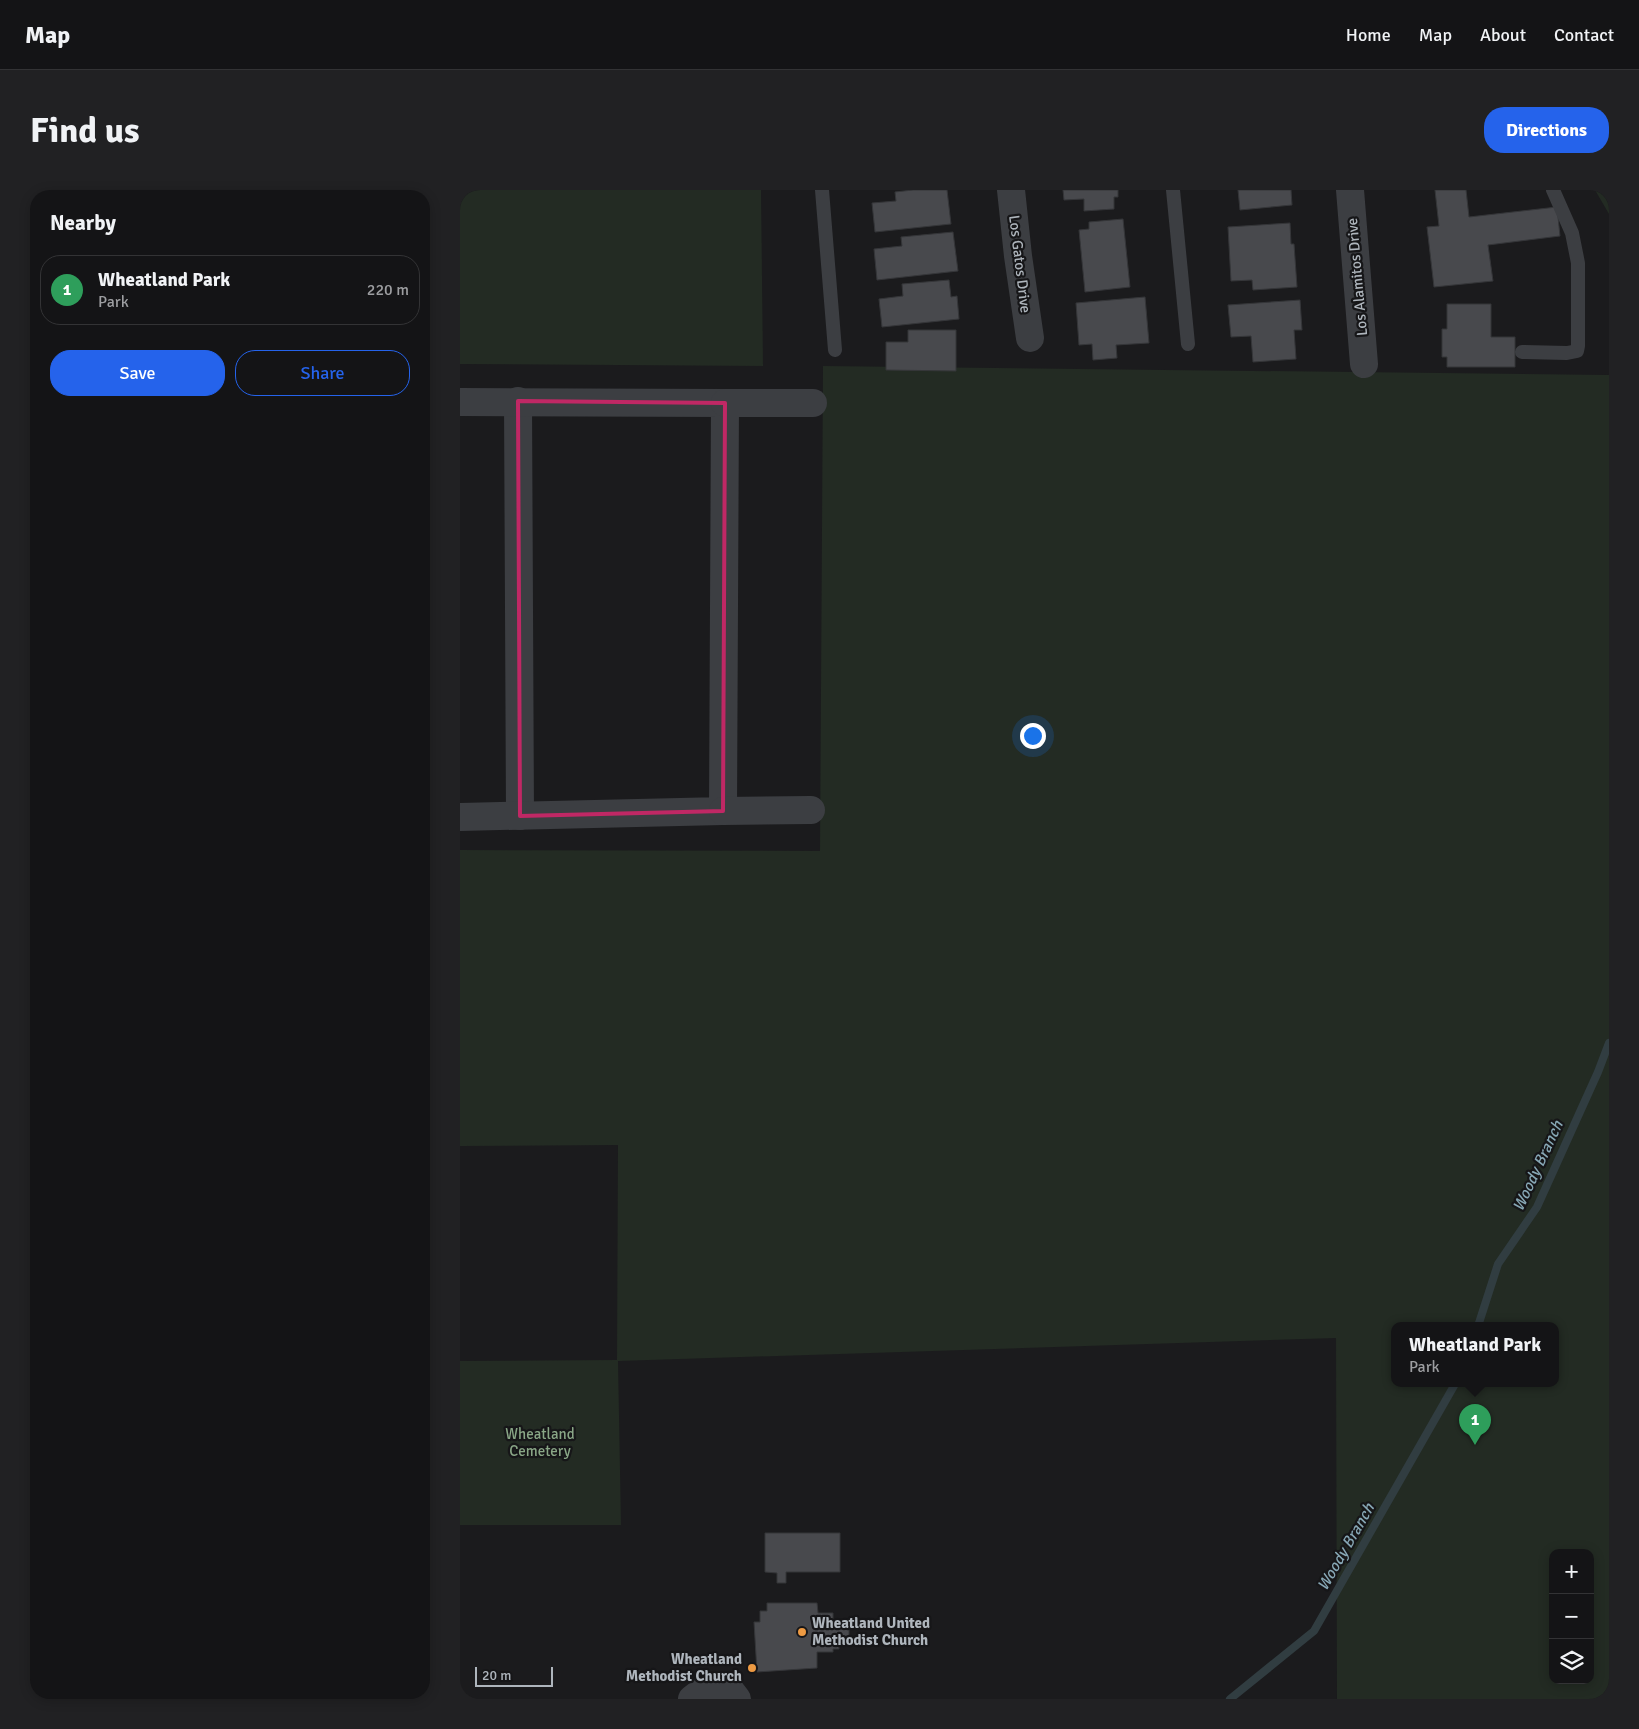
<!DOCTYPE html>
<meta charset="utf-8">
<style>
:root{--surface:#141416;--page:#212123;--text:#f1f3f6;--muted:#9d9ea1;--line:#333335;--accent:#2563eb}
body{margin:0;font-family:Signika,sans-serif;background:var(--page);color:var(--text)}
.controls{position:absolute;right:15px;bottom:15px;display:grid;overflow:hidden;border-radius:10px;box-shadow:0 2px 12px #0003}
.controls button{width:45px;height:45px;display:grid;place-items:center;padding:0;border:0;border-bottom:1px solid var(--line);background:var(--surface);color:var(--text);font:25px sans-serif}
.scale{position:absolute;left:15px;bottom:12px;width:78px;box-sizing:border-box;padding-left:5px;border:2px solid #aeb5bc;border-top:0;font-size:14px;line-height:18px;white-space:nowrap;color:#aeb5bc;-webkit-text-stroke:4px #161618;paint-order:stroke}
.you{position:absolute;left:572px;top:545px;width:18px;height:18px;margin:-12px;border:4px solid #fff;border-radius:50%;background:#1a73e8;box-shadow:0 0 0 8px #1a73e833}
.badge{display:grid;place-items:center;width:32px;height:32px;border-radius:50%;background:var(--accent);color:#fff;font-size:16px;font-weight:700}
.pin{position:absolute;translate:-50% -41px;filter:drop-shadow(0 1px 2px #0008)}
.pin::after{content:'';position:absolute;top:26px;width:18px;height:15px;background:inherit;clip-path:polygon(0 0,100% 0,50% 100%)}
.popup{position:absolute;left:931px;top:1132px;width:168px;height:65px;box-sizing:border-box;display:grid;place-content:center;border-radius:10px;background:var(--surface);filter:drop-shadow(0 1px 4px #0005);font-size:16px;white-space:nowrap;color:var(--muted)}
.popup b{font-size:19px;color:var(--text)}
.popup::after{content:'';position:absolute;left:50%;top:100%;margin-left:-10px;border:10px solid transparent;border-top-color:var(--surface)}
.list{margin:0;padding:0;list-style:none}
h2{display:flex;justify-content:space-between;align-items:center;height:65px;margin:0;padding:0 20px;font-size:21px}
h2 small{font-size:16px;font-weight:400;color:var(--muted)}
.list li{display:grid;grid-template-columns:32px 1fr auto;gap:15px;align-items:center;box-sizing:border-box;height:70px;margin:0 10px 10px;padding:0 10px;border:1px solid var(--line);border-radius:20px}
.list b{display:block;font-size:19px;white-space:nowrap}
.list p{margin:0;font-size:16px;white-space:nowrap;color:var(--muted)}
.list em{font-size:16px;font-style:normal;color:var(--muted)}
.actions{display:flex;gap:10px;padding:15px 20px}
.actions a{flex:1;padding:11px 0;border:1px solid var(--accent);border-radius:20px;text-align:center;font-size:18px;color:var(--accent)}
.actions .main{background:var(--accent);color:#fff}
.icon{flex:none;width:28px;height:28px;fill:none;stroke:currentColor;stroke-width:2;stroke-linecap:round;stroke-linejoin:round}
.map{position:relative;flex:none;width:1149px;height:1509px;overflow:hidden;border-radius:20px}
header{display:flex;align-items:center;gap:30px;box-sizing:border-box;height:70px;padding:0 25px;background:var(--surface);border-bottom:1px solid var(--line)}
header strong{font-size:24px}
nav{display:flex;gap:28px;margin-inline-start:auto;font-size:18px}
.intro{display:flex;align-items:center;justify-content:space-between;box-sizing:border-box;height:120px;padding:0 30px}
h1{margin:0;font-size:35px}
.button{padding:12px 22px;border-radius:20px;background:var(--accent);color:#fff;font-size:18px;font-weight:700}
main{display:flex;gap:30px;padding:0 30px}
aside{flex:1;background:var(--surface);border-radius:20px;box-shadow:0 2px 12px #0003}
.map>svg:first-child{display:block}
.green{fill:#232b23;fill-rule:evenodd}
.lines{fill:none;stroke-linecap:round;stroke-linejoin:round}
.stream{stroke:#313d41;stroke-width:8}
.building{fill:#48494d;stroke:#353639}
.service{stroke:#3c3e42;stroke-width:14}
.minor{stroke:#3c3e42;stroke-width:28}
.marked{fill:none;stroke:#c02865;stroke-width:4;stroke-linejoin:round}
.poi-dot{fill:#ed9a43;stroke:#161618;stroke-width:2}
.labels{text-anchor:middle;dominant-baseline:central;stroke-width:4.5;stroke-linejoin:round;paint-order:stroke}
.street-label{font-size:15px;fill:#aeb5bc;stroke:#161618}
.park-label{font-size:15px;fill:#89a686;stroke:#161618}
.poi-label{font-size:15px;font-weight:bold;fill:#aeb5bc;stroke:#161618;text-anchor:start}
.water-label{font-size:16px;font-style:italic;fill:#87a7b5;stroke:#161618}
</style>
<header>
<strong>Map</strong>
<nav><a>Home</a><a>Map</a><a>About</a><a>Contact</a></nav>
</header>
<div class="intro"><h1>Find us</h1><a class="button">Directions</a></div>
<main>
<aside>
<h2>Nearby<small></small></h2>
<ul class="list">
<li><span class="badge" style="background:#2e9e5b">1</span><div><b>Wheatland Park</b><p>Park</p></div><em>220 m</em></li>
</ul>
<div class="actions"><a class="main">Save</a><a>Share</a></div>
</aside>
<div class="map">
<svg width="1149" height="1509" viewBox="0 0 1149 1509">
<rect width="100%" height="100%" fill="#1b1b1d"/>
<g class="green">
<path d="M0,0H301L303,176L0,174Z"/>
<path d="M1135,0H1149V24Z"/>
<path d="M363,176L1149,185V1509H877L876,1148L158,1171L161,1335H0V1171L157,1170L158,955L0,956V660L360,661ZM935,1136H1095V1194H935ZM1093,1363H1130V1490H1093Z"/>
</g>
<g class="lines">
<g class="stream">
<path d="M1018,1136L1038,1074L1077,1017L1138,882L1149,853"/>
<path d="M770,1509L854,1441L995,1194"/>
</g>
</g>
<g class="building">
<path d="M453,0H487L491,34L415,42L412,13L436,11L435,2Z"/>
<path d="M603,0H658V7H654V19L624,21V9L604,10Z"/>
<path d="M778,0H831L832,15L780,20Z"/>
<path d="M975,0H1006L1009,27L1097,17L1100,46L1028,55L1033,91L974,97L967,37L979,36Z"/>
<path d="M663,29L670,97L625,102L619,40L629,39V32Z"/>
<path d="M830,33L831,54H834L837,97L793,100L792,90L771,91L768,37Z"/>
<path d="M493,42L498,81L417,90L414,59L442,56L441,47Z"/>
<path d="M489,90L491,107L497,106L499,129L422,137L419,109L443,106L442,94Z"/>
<path d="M685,107L689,153L656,155L657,168L633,170L632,154L619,155L616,113Z"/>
<path d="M840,110L842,140H834L836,169L793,172L791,146L771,147L768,115Z"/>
<path d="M987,114H1031V147H1055V177H987V167H982V139H987Z"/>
<path d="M448,140H496V181L426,180V152H448Z"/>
<path d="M305,1343H380V1382H326V1393H317V1383L305,1382Z"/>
<path d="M307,1413H357L358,1423H373V1435H389V1449H379V1459H373V1462H357V1478L297,1482L294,1432H300V1421H307Z"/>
</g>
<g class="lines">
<g class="service">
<path d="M362,0L375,160"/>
<path d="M713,0L728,154"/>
<path d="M1062,162L1107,163L1117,161L1118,156V73L1112,43L1093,0"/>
</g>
<g class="minor">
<path d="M551,0L558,66L570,148"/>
<path d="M890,0L904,174"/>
<path d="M58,211L60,626"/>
<path d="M0,212L265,213L263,621L0,627"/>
<path d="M265,213H353"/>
<path d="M263,621L351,620"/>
<path d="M232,1509C243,1500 253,1497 267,1496L277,1509"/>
</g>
</g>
<path class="marked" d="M58,211L265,213L263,621L60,626Z"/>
<g class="poi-dot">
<circle cx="342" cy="1442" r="5"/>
<circle cx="292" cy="1478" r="5"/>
</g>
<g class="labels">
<g class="street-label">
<text transform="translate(560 74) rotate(83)">Los Gatos Drive</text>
<text transform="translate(897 87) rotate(-95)">Los Alamitos Drive</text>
</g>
<g class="park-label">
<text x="80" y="1244">Wheatland<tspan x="80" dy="17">Cemetery</tspan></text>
</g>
<g class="poi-label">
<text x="352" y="1433">Wheatland United<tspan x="352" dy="17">Methodist Church</tspan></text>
<text x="282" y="1469" text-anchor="end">Wheatland<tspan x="282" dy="17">Methodist Church</tspan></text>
</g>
<g class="water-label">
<text transform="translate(1078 976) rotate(-65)">Woody Branch</text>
<text transform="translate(886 1357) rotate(-60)">Woody Branch</text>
</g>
</g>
</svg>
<div class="controls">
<button>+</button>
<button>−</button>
<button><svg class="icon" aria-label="layers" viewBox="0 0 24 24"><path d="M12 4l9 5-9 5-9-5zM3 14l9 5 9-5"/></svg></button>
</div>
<div class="scale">20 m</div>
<div class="you"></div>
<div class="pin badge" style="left:1015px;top:1255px;background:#2e9e5b">1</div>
<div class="popup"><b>Wheatland Park</b>Park</div>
</div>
</main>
